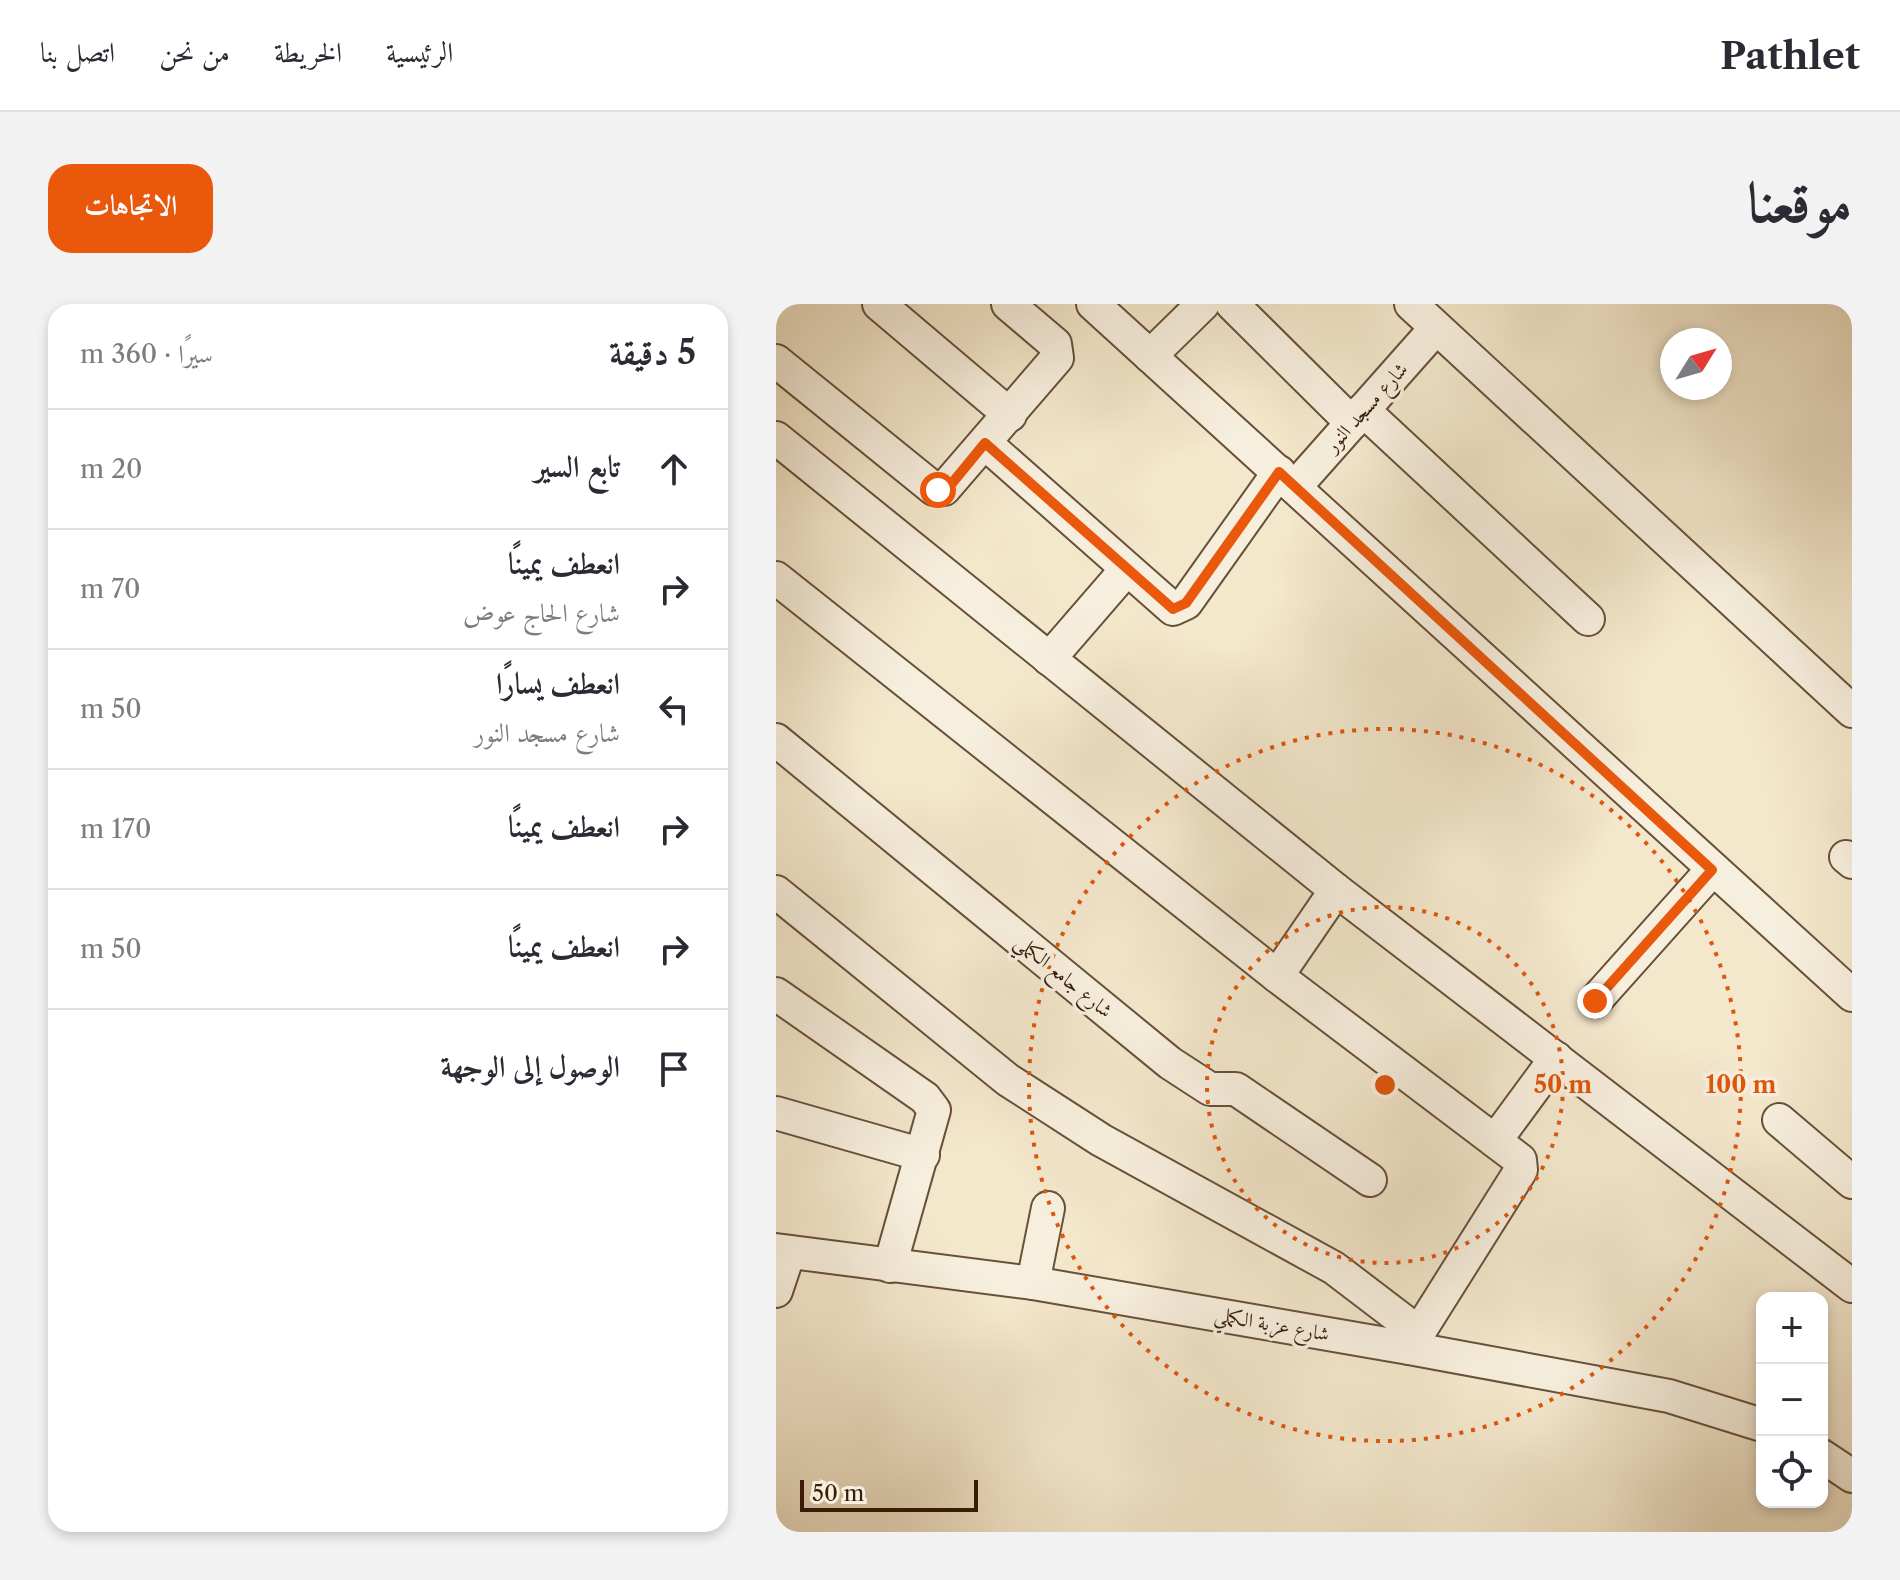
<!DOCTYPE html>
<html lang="ar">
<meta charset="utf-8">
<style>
:root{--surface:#fff;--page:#f2f2f3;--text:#2b2b33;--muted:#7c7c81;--line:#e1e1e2;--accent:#ea580c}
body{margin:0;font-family:"Libre Caslon Text",Amiri,serif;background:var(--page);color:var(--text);direction:rtl}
.controls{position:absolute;right:24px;bottom:24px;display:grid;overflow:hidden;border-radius:16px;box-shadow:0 4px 12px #0003}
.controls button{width:72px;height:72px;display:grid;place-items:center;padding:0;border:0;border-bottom:2px solid var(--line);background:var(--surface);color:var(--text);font:40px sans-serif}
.compass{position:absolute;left:884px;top:24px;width:72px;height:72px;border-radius:50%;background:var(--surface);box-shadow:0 4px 12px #0003;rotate:53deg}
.scale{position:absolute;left:24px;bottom:20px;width:178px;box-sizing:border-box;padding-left:8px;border:4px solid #391d07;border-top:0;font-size:22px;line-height:28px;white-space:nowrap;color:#391d07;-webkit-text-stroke:6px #f7efde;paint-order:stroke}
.stop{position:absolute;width:24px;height:24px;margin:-18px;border:6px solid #ea580c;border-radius:50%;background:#fff}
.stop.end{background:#ea580c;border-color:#fff;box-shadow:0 2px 8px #0008}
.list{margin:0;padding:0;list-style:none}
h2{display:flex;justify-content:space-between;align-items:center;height:104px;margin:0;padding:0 32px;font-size:34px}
h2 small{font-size:26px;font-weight:400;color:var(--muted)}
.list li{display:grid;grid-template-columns:52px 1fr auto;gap:24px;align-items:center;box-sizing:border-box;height:120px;padding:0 32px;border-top:2px solid var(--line)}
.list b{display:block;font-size:30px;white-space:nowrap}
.list p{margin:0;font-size:26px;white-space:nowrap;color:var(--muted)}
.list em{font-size:26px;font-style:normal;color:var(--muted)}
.icon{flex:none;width:44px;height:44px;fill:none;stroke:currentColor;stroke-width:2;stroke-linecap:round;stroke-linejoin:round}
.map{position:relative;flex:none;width:1076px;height:1228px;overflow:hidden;direction:ltr;border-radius:24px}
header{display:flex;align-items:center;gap:48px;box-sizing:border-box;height:112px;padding:0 40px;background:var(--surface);border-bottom:2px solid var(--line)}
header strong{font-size:38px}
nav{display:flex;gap:44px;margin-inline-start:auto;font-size:28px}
.intro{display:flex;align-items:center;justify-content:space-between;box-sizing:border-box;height:192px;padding:0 48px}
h1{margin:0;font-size:56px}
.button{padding:20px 36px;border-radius:24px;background:var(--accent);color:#fff;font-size:28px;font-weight:700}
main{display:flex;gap:48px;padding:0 48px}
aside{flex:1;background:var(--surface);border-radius:24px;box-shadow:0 4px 12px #0003}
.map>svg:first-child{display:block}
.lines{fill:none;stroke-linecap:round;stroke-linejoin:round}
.minor-casing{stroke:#685038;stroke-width:36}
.minor{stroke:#f7efde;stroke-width:32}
.route{stroke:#ea580c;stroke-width:10}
.ring{fill:none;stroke:#df560c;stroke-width:4;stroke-dasharray:4 8}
.labels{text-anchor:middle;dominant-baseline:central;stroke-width:7;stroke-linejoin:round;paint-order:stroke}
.street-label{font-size:20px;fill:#391d07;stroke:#f7efde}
.centre{fill:#df560c;stroke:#f7efde;stroke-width:4}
.ring-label{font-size:24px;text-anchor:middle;font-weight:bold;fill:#df560c;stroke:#f7efde;stroke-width:7;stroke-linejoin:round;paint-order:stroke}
</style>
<header>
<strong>Pathlet</strong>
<nav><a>الرئيسية</a><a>الخريطة</a><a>من نحن</a><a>اتصل بنا</a></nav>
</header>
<div class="intro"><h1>موقعنا</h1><a class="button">الاتجاهات</a></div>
<main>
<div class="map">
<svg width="1076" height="1228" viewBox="0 0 1076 1228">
<rect width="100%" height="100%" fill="#f3e7cc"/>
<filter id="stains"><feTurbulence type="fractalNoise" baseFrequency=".0025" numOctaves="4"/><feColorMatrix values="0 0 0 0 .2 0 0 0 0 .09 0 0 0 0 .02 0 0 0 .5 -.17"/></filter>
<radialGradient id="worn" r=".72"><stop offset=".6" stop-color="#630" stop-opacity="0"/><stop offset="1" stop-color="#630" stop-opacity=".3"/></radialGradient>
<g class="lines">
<g class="minor-casing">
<g id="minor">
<path d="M103,0L234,111"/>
<path d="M317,0L1076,691"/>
<path d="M456,0L576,119"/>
<path d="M635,0L1076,407"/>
<path d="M374,52L427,0"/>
<path d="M0,57L158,185H168L281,54L279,40L232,0"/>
<path d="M587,106L812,315"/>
<path d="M0,134L560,586L1076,982"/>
<path d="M209,139L397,305L410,299L503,168"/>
<path d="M519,183L660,24"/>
<path d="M0,274L501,672L744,856L745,866L633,1044"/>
<path d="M273,355L350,266"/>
<path d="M0,436L394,759L434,785H460L594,876"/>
<path d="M1070,553L1076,558"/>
<path d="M0,588L232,776L325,836L558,964L642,1028"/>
<path d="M501,672L560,586"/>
<path d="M0,690L149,794L158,806L114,962"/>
<path d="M819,697L936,566"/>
<path d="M0,809L147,851"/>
<path d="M1003,816L1076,878"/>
<path d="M719,837L780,754"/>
<path d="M0,946L257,979L633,1044L893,1092L986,1121"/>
<path d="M257,979L272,904"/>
<path d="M0,987L13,948"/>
<path d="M1046,1152L1076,1172"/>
</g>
</g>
<use href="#minor" class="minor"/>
</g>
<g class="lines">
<path class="route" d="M162,186L177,178L209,139L397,305L410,299L503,168L936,566L819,697"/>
</g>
<g class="ring">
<circle cx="609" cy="781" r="178"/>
<circle cx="609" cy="781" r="356"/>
</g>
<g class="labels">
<g class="street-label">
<text transform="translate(590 103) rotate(-48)">شارع مسجد النور</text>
<text transform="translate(288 672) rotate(39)">شارع جامع الكملي</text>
<text transform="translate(496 1020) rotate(10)">شارع عزبة الكملي</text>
</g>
</g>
<circle cx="609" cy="781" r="12" class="centre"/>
<g class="ring-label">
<text x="787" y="789">50 m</text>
<text x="965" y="789">100 m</text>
</g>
<rect width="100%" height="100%" filter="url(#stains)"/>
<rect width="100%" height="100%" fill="url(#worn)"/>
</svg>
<div class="controls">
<button>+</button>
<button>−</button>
<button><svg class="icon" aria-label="locate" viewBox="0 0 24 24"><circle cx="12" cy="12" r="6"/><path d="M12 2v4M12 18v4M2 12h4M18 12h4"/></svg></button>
</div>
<svg class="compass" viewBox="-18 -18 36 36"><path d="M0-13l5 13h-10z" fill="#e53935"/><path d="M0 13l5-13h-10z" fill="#7c7c81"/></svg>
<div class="scale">50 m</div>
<div class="stop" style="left:162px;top:186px"></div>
<div class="stop end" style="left:819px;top:697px"></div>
</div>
<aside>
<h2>5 دقيقة<small>سيرًا · 360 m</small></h2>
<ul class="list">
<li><svg class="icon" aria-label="ahead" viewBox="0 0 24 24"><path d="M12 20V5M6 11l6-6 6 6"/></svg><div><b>تابع السير</b></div><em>20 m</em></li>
<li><svg class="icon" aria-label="right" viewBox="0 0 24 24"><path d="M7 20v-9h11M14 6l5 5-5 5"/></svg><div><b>انعطف يمينًا</b><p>شارع الحاج عوض</p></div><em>70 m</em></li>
<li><svg class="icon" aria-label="left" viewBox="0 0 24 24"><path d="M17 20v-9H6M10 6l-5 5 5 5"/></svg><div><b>انعطف يسارًا</b><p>شارع مسجد النور</p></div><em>50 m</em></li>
<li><svg class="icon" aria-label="right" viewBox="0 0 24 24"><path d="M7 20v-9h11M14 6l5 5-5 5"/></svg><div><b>انعطف يمينًا</b></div><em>170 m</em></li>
<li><svg class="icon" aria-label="right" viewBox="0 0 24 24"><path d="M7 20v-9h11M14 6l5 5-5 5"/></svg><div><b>انعطف يمينًا</b></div><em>50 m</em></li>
<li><svg class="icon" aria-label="arrive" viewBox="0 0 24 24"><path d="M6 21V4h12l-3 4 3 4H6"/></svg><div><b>الوصول إلى الوجهة</b></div></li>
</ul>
</aside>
</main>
